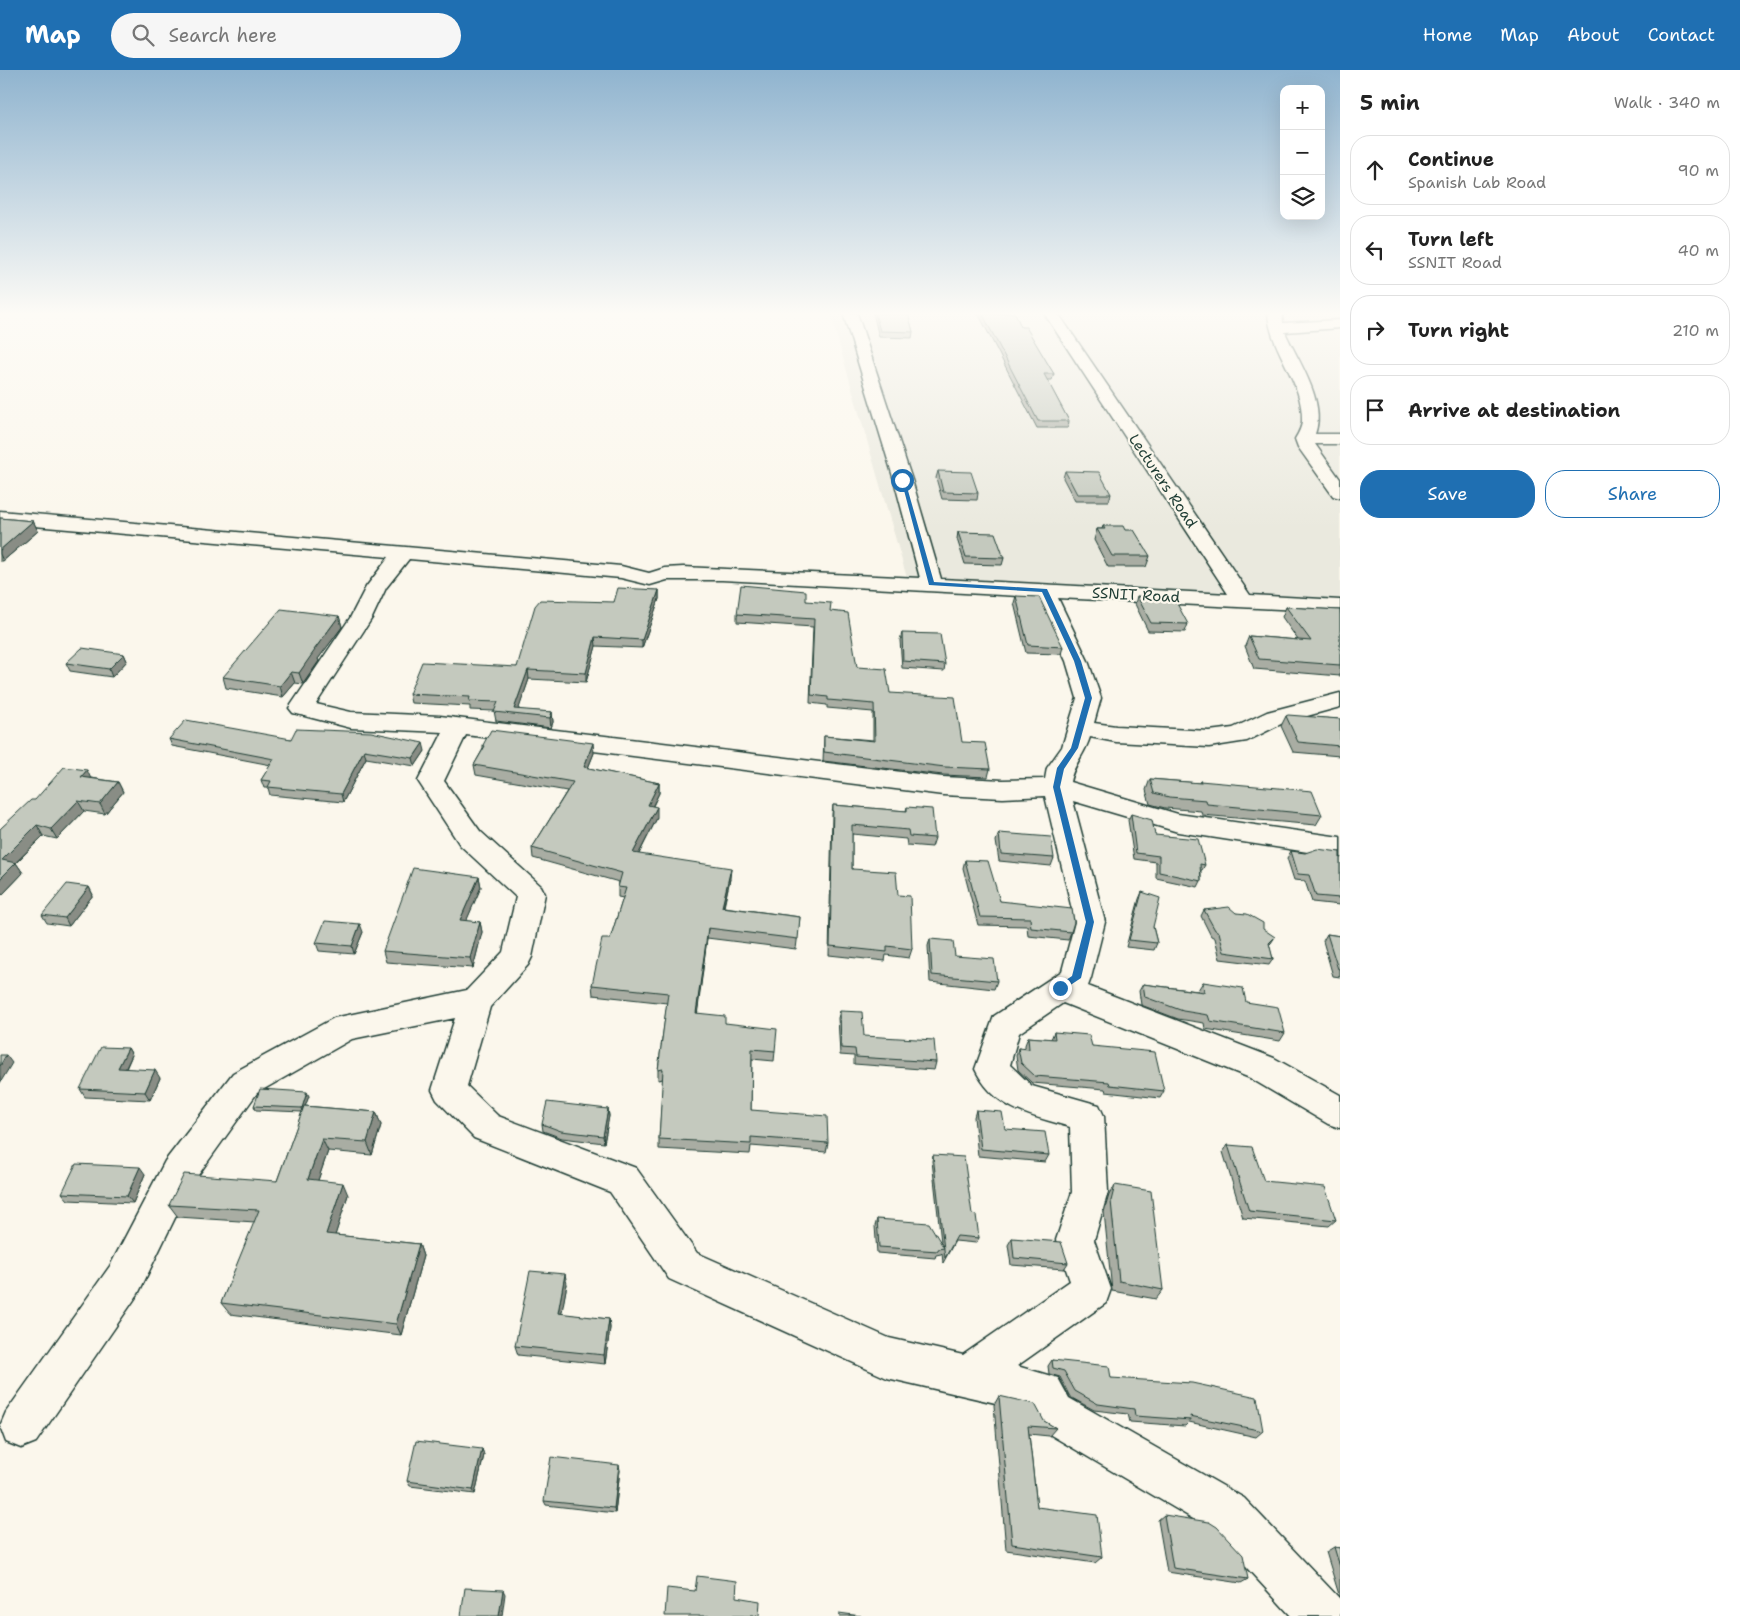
<!DOCTYPE html>
<meta charset="utf-8">
<style>
:root{--surface:#fff;--page:#f6f6f6;--text:#222;--muted:#767676;--line:#e0e0e0;--accent:#1f6fb2}
body{margin:0;font-family:"Shantell Sans",sans-serif;background:var(--page);color:var(--text)}
.controls{position:absolute;right:15px;top:15px;display:grid;overflow:hidden;border-radius:10px;box-shadow:0 5px 20px #0002}
.controls button{width:45px;height:45px;display:grid;place-items:center;padding:0;border:0;border-bottom:1px solid var(--line);background:var(--surface);color:var(--text);font:25px sans-serif}
.stop{position:absolute;width:15px;height:15px;margin:-11px;border:4px solid #1f6fb2;border-radius:50%;background:#fff}
.stop.end{background:#1f6fb2;border-color:#fff;box-shadow:0 1px 5px #0008}
.list{margin:0;padding:0;list-style:none}
h2{display:flex;justify-content:space-between;align-items:center;height:65px;margin:0;padding:0 20px;font-size:21px}
h2 small{font-size:16px;font-weight:400;color:var(--muted)}
.list li{display:grid;grid-template-columns:32px 1fr auto;gap:15px;align-items:center;box-sizing:border-box;height:70px;margin:0 10px 10px;padding:0 10px;border:1px solid var(--line);border-radius:20px}
.list b{display:block;font-size:19px;white-space:nowrap}
.list p{margin:0;font-size:16px;white-space:nowrap;color:var(--muted)}
.list em{font-size:16px;font-style:normal;color:var(--muted)}
.actions{display:flex;gap:10px;padding:15px 20px}
.actions a{flex:1;padding:11px 0;border:1px solid var(--accent);border-radius:20px;text-align:center;font-size:18px;color:var(--accent)}
.actions .main{background:var(--accent);color:#fff}
.icon{flex:none;width:28px;height:28px;fill:none;stroke:currentColor;stroke-width:2;stroke-linecap:round;stroke-linejoin:round}
.map{position:relative;flex:none;width:1340px;height:1546px;overflow:hidden}
header{display:flex;align-items:center;gap:30px;box-sizing:border-box;height:70px;padding:0 25px;background:var(--accent);color:#fff}
header strong{font-size:24px}
nav{display:flex;gap:28px;margin-inline-start:auto;font-size:18px}
.search{width:350px;height:45px;background:var(--page);display:flex;align-items:center;gap:12px;box-sizing:border-box;padding:0 18px;border-radius:28px;color:var(--muted);font-size:19px}
main{display:flex}
aside{flex:1;background:var(--surface)}
.map>svg:first-child{display:block}
.built{fill:#eae9de}
.lines{fill:none;stroke-linecap:round;stroke-linejoin:round}
.minor-casing{stroke:#1f3d34;stroke-width:3}
.minor{fill:#fbf7ec;fill-rule:evenodd}
.wall{fill:#a9ada3;stroke:#1f3d34}
.shaded-wall{fill:#898d85;stroke:#1f3d34}
.building{fill:#c4c9be;stroke:#1f3d34}
.route{fill:#1f6fb2}
.labels{text-anchor:middle;dominant-baseline:central;stroke-width:4.5;stroke-linejoin:round;paint-order:stroke}
.far-street-label{font-size:15px;fill:#1f3d34;stroke:#fbf7ec}
</style>
<header>
<strong>Map</strong>
<div class="search"><svg class="icon" aria-label="search" viewBox="0 0 24 24"><circle cx="10" cy="10" r="6"/><path d="M15 15l6 6"/></svg>Search here</div>
<nav><a>Home</a><a>Map</a><a>About</a><a>Contact</a></nav>
</header>
<main>
<div class="map">
<svg width="1340" height="1546" viewBox="0 0 1340 1546">
<rect width="100%" height="100%" fill="#fbf7ec"/>
<filter id="ink" filterUnits="userSpaceOnUse"><feTurbulence type="fractalNoise" baseFrequency=".02" numOctaves="2"/><feDisplacementMap in="SourceGraphic" scale="10" xChannelSelector="R" yChannelSelector="G"/><feConvolveMatrix kernelMatrix="1 2 1 2 8 2 1 2 1" color-interpolation-filters="sRGB"/></filter>
<g filter="url(#ink)">
<path class="built" d="M830,243H1340V534L907,508Z"/>
<g class="lines">
<g class="minor-casing">
<g id="minor">
<path d="M843,243H857L912,410L941,509L1228,524L1044,243H1058L1250,525L1340,530V542L1058,528L1088,591L1101,628L1094,653L1116,656L1209,661L1233,658L1267,642L1340,623V637L1285,652L1247,671L1209,677L1116,672L1090,667C1085,684 1073,695 1070,712L1178,744L1340,767V787L1178,762L1073,731L1105,852L1091,908L1088,916L1274,988L1340,1025V1058L1328,1054L1250,1008L1063,933L1019,963L1010,995L1032,1016L1099,1035L1104,1046L1108,1122L1094,1170L1111,1219L1106,1233L1017,1296L1058,1308L1069,1328L1244,1428L1340,1529V1546H1291L1212,1460L1039,1358L1030,1341L887,1308L669,1209L610,1122L474,1068L437,1030L432,1020L455,948L352,969L257,1023L191,1115L138,1224L36,1372L21,1378L6,1372L0,1356L6,1342L110,1196L165,1091L233,1003L334,948L467,920L503,882L516,827L460,775L418,711L443,662L351,658L293,643L289,638L350,548L366,517L389,487L0,453V441L621,496L649,503L665,498L683,497L920,508L894,410ZM409,489L621,508L650,515L667,510H722L1036,527L1066,591L1077,628L1062,677L1047,698L1045,709L1003,710L943,707L440,646L351,642L316,634L372,548L386,518ZM466,665L943,725L1003,728L1045,726L1075,852L1062,901L994,946L975,999C995,1040 1030,1045 1070,1057L1072,1122L1056,1170L1070,1211L963,1285L889,1268L697,1183L636,1098L498,1046L467,1016L490,937L528,895L532,887L545,824L541,816L480,761L444,711Z"/>
<path d="M1268,243H1282L1283,253L1340,250V258L1285,262C1298,291 1327,332 1315,364H1340V374H1315L1340,409V428L1333,426L1298,377L1295,369C1298,364 1302,357 1302,351C1304,312 1270,281 1268,243Z"/>
</g>
</g>
<use href="#minor" class="minor"/>
</g>
<g class="wall">
<path d="M873,243H908L913,262L912,268L879,267Z"/>
<path d="M978,243H1015L1021,257L1054,304L1052,310H1047L1069,351L1068,358H1037Z"/>
<path d="M938,401L978,423L977,430L942,429L936,408Z"/>
<path d="M1065,401L1111,424L1109,431H1075L1063,408Z"/>
<path d="M0,448L33,451L38,461L3,491H0Z"/>
<path d="M1103,456L1125,460L1150,486L1146,497H1108L1094,470L1097,459H1102Z"/>
<path d="M958,462L1004,488L1002,495L965,494L957,469Z"/>
<path d="M659,520V529L642,578L596,576L586,612L529,609L518,640L552,642L553,652L551,658L496,651L494,641L470,640V636L411,633L409,624L517,597L614,532Z"/>
<path d="M1016,526L1063,577L1061,584L1026,583L1014,533Z"/>
<path d="M1137,526L1188,554L1185,562L1148,561L1135,534Z"/>
<path d="M806,531L830,541L857,597L890,623L962,672L990,699L988,707L943,705L823,691L824,666L873,670V642L827,638V635L810,633L813,557L737,552V544Z"/>
<path d="M1286,537L1340,540V606L1254,599L1245,576L1249,566L1298,570L1282,547Z"/>
<path d="M339,546L342,557L318,589L319,591L303,614L295,613L283,627L226,618L223,607Z"/>
<path d="M902,563L945,594L944,601L902,598L900,570Z"/>
<path d="M124,584L127,591L112,607L70,601L66,593Z"/>
<path d="M1286,646L1340,649V686L1293,682L1281,656Z"/>
<path d="M169,669H291L425,681L415,696L366,688L343,732L270,725L268,718H264L261,710L271,695L172,676Z"/>
<path d="M483,675L594,683L588,698L659,713V723L653,736L657,748L639,784L730,809L724,837L800,847L796,879L707,868L697,943L725,953L775,981L774,991L752,989L751,1040L828,1073L826,1082L751,1076L750,1084L659,1079V1069L663,1009L658,1010V1000L667,933L593,925L592,915L610,869L623,828L618,827V817L619,812L533,788L532,778L567,721L476,705L474,695L483,679Z"/>
<path d="M91,708L118,712L123,722L105,744L84,741L57,769L43,766L16,793L23,803L2,825L0,824V759L35,730Z"/>
<path d="M1150,709L1199,713L1200,711L1322,745L1316,755L1202,745L1201,741L1165,738L1150,734L1146,720Z"/>
<path d="M833,735L906,741L907,737L935,768L932,777L907,775L906,769L852,764V799L898,825L912,879L909,888L886,885L885,891L829,885L832,744Z"/>
<path d="M1131,744L1155,765L1205,795L1202,800H1201V811L1198,817L1156,808V792L1134,789L1128,750Z"/>
<path d="M999,763L1054,788L1051,796L999,791L996,771Z"/>
<path d="M1291,781L1305,783L1340,782V835L1312,832L1305,811L1294,810L1287,788Z"/>
<path d="M965,790L1000,831L1071,862L1068,870L1028,866L1027,856L978,855L963,798Z"/>
<path d="M479,807L481,817L466,851L480,852L482,862L473,898L386,892L383,881Z"/>
<path d="M89,817L93,825L69,856L47,853L42,845Z"/>
<path d="M1142,822L1153,857L1157,873L1154,880L1126,877L1139,829Z"/>
<path d="M1204,840L1236,843L1263,859L1271,873L1269,875L1273,889L1269,895L1220,889L1215,868L1211,866L1201,846Z"/>
<path d="M363,862L354,884L319,881L316,873Z"/>
<path d="M1327,864L1340,866V907L1333,906L1323,871Z"/>
<path d="M930,869L955,886L997,911L994,919L930,912L928,876Z"/>
<path d="M1203,912L1246,932L1285,963L1280,971L1205,959L1204,953L1178,949L1141,935L1139,921L1143,914L1198,921V920Z"/>
<path d="M840,941L864,966L936,992L934,1000L854,994V986L840,985L838,948Z"/>
<path d="M1054,962L1092,976L1164,1021L1160,1028L1106,1022L1105,1019L1032,1013L1018,1000L1016,986L1018,978L1025,979V975L1028,967L1051,969Z"/>
<path d="M128,978L132,985L126,999L160,1008L150,1030L85,1027L80,1019Z"/>
<path d="M309,1026L305,1036L376,1042L381,1055L372,1085L328,1081L318,1110L348,1125L335,1165L419,1174L423,1186L401,1265L230,1244L221,1233L255,1152L178,1147L169,1135L277,1111L302,1042L256,1040L254,1036Z"/>
<path d="M608,1039L609,1046L604,1073L562,1068L543,1061L542,1054Z"/>
<path d="M976,1040L1005,1059L1049,1085L1045,1092L978,1086L974,1047Z"/>
<path d="M1228,1075L1264,1111L1336,1150L1329,1156L1243,1148L1223,1082Z"/>
<path d="M933,1085L972,1144L979,1168L976,1173L955,1171L943,1193L942,1183L941,1184L936,1185L935,1188L877,1183L875,1156L877,1149L941,1172L932,1091Z"/>
<path d="M145,1104L133,1133L68,1130L62,1123Z"/>
<path d="M1115,1115L1163,1220L1156,1229L1112,1221L1104,1142L1109,1125Z"/>
<path d="M1012,1168L1068,1193L1064,1199L1011,1195L1008,1175Z"/>
<path d="M567,1214L561,1244L609,1249L610,1258L605,1294L518,1285L515,1276Z"/>
<path d="M1052,1290L1111,1308L1263,1361L1256,1367L1189,1352L1185,1356L1130,1352L1128,1344L1094,1340L1070,1327L1060,1307L1049,1304L1048,1296Z"/>
<path d="M999,1326L1056,1358L1049,1366L1029,1364L1037,1437L1102,1487L1095,1493L1006,1480L994,1335Z"/>
<path d="M482,1379L484,1385L475,1424L410,1416L407,1411Z"/>
<path d="M620,1400L615,1443L546,1435L544,1431Z"/>
<path d="M1164,1445L1248,1509L1241,1513L1167,1502L1158,1450Z"/>
<path d="M1334,1477L1340,1478V1528L1326,1482Z"/>
</g>
<g class="shaded-wall">
<path d="M33,451L38,461L3,491L0,484V480Z"/>
<path d="M659,520V529L642,578V570Z"/>
<path d="M339,546L342,557L318,589L319,591L303,614L299,603L314,580Z"/>
<path d="M595,567L596,576L586,612V603Z"/>
<path d="M124,584L127,591L112,607L109,599Z"/>
<path d="M528,600L529,609L517,644L514,639Z"/>
<path d="M291,602L295,613L283,627L280,616Z"/>
<path d="M552,642L553,652L551,658L550,648Z"/>
<path d="M423,673L425,681L415,696L413,688Z"/>
<path d="M593,673L594,683L584,708V697Z"/>
<path d="M364,680L366,688L343,732L341,724Z"/>
<path d="M87,700L92,711L81,707Z"/>
<path d="M118,712L123,722L105,744L100,734Z"/>
<path d="M659,713V723L648,745V735Z"/>
<path d="M78,731L84,741L57,769L51,759Z"/>
<path d="M657,737V748L634,793L633,783Z"/>
<path d="M37,755L43,766L8,800L2,790Z"/>
<path d="M16,793L23,803L2,825L0,822V809Z"/>
<path d="M731,798L730,809L721,847L722,837Z"/>
<path d="M479,807L481,817L462,861L460,850Z"/>
<path d="M89,817L93,825L69,856L65,848Z"/>
<path d="M480,852L482,862L473,898L470,888Z"/>
<path d="M360,854L363,862L354,884L352,876Z"/>
<path d="M708,858L707,868L696,954V943Z"/>
<path d="M1275,867L1271,873L1265,879L1269,873Z"/>
<path d="M128,978L132,985L122,1006L118,998Z"/>
<path d="M6,985L12,993L0,1013V996Z"/>
<path d="M155,1000L160,1008L150,1030L145,1022Z"/>
<path d="M307,1022L309,1026L303,1042L302,1038Z"/>
<path d="M608,1039L609,1046L604,1073L603,1066Z"/>
<path d="M376,1042L381,1055L372,1085L367,1072Z"/>
<path d="M322,1069L328,1081L314,1122L308,1109Z"/>
<path d="M140,1097L145,1104L133,1133L127,1126Z"/>
<path d="M343,1113L348,1125L332,1175L326,1164Z"/>
<path d="M419,1174L423,1186L401,1265L396,1254Z"/>
<path d="M565,1204L567,1214L560,1253L558,1243Z"/>
<path d="M609,1249L610,1258L605,1294L604,1285Z"/>
<path d="M482,1379L484,1385L475,1424L473,1420Z"/>
<path d="M619,1395L620,1400L615,1443L614,1438Z"/>
<path d="M503,1520L505,1524L502,1546H499Z"/>
</g>
<g class="building">
<path d="M875,243H908L913,262L880,261Z"/>
<path d="M982,243H1015L1021,257H1026L1054,304H1044L1069,351H1038Z"/>
<path d="M938,401L971,402L978,423L943,422Z"/>
<path d="M1065,401L1099,402L1111,424H1077Z"/>
<path d="M0,448L33,451L0,480Z"/>
<path d="M1103,456H1123L1125,460H1134L1150,486H1112L1097,459H1105Z"/>
<path d="M958,462L995,463L1004,488L966,487Z"/>
<path d="M741,515L806,521V531L831,533L830,541L848,543L857,597L886,599L890,623L955,627L962,672L985,673L990,699L945,697L824,682V666L875,671L874,634L828,630V627L811,625L814,549L737,544Z"/>
<path d="M618,518L659,520L642,570L595,567L586,603L528,600L514,639L552,642L550,648L494,642L498,632L469,631L470,627L409,624L422,592L517,597L535,536L540,530L614,532Z"/>
<path d="M1016,526L1039,527L1063,577L1028,575Z"/>
<path d="M1137,526L1174,528L1188,554L1151,553Z"/>
<path d="M1286,537L1340,540V595L1259,589L1249,566L1311,571Z"/>
<path d="M281,539L339,546L314,580H315L299,603L291,602L280,616L223,607Z"/>
<path d="M902,563L940,564L945,594L903,591Z"/>
<path d="M82,578L124,584L109,599L66,593Z"/>
<path d="M1288,645L1340,649V676L1298,672L1286,646Z"/>
<path d="M186,650L291,669L296,659L371,662L423,673L413,688L364,680L341,724L268,717L271,711L261,710L274,689L169,669Z"/>
<path d="M491,660L593,673L584,697L659,713L648,735L657,737L633,783L731,798L722,837L800,847L798,869L708,858L696,943L725,946V953L777,959L775,981L752,979L751,1040L827,1046L828,1073L751,1067V1074L659,1069L663,999L658,1000L668,923L592,915L602,869H610L626,818L618,817L622,803L532,778L573,712L474,695L485,676L483,675Z"/>
<path d="M64,697L87,700L81,707L118,712L100,734L78,731L51,759L37,755L2,790L16,793L0,809V759L31,730H35Z"/>
<path d="M1150,709L1201,713L1200,711L1312,721L1322,745L1207,734L1206,730L1169,727L1154,723Z"/>
<path d="M833,735L907,741V737L932,739L935,768L909,766L908,760L852,755V799L896,802L898,825L910,826L912,879L887,876V882L830,876Z"/>
<path d="M1131,744L1152,750L1155,765L1198,769L1205,795L1200,794L1201,811L1159,802V786L1136,783Z"/>
<path d="M999,763L1051,767L1054,788L1001,784Z"/>
<path d="M1317,779L1340,782V828L1316,826L1309,805L1298,804L1291,781L1305,783Z"/>
<path d="M965,790L988,791L1000,831L1072,839L1074,852L1071,862L1031,858L1030,848L980,847Z"/>
<path d="M413,798L479,807L460,850L480,852L470,888L383,881Z"/>
<path d="M67,814L89,817L65,848L42,845Z"/>
<path d="M1142,822L1160,828L1153,857L1157,873L1129,870Z"/>
<path d="M1229,837L1236,843L1247,844L1263,853V859L1275,867L1269,873L1273,889L1224,882L1219,862L1215,860L1204,840Z"/>
<path d="M325,851L360,854L352,876L316,873Z"/>
<path d="M1327,864L1340,866V899H1338Z"/>
<path d="M930,869L953,871L955,886L994,889L997,911L932,905Z"/>
<path d="M1203,912L1243,918L1246,932L1278,937L1285,963L1210,951L1208,945L1183,941L1145,927L1143,914L1204,922Z"/>
<path d="M840,941L862,942L864,966L934,970L936,992L856,987L855,979L841,978Z"/>
<path d="M1054,962L1089,965L1092,976L1155,982L1164,1021L1110,1015L1109,1012L1035,1006L1021,993L1018,978L1029,979L1028,967L1055,969Z"/>
<path d="M101,977L128,978L118,998L155,1000L145,1022L80,1019Z"/>
<path d="M0,985H6L0,996Z"/>
<path d="M260,1019L307,1022L302,1038L254,1036Z"/>
<path d="M547,1032L608,1039L603,1066L561,1061L542,1054Z"/>
<path d="M304,1036L376,1042L367,1072L322,1069L308,1109L343,1113L326,1164L419,1174L396,1254L221,1233L259,1140L169,1135L184,1104L277,1111Z"/>
<path d="M976,1040L1002,1042L1005,1059L1045,1062L1049,1085L981,1079Z"/>
<path d="M1228,1075L1252,1077L1264,1111L1325,1117L1336,1150L1249,1141Z"/>
<path d="M933,1085L964,1087L972,1144L976,1145L979,1168L957,1166L945,1188Z"/>
<path d="M76,1094L140,1097L127,1126L62,1123Z"/>
<path d="M1115,1115L1151,1121L1163,1220L1119,1211L1111,1131Z"/>
<path d="M877,1149L929,1153L944,1178L938,1179V1181L879,1177Z"/>
<path d="M1012,1168L1061,1172L1068,1193L1014,1188Z"/>
<path d="M530,1201L565,1204L558,1243L609,1249L604,1285L515,1276Z"/>
<path d="M1052,1290L1109,1296L1111,1308L1192,1313L1257,1327L1263,1361L1190,1346L1191,1350L1135,1346L1134,1339L1098,1334L1075,1321L1064,1301L1053,1298Z"/>
<path d="M999,1326L1035,1334L1044,1351L1056,1358L1028,1356L1037,1437L1097,1445L1102,1487L1012,1474Z"/>
<path d="M416,1371L482,1379L473,1420L407,1411Z"/>
<path d="M551,1387L619,1395L614,1438L544,1431Z"/>
<path d="M1164,1445L1209,1452L1217,1457L1243,1485L1248,1509L1173,1498Z"/>
<path d="M1334,1477L1340,1478V1497Z"/>
<path d="M697,1506L737,1511L736,1527L760,1531L759,1546H665L667,1518L695,1521Z"/>
<path d="M465,1518L503,1520L499,1546H461Z"/>
<path d="M839,1543L861,1546H839Z"/>
</g>
</g>
<linearGradient id="sky" x2="0" y2="1"><stop stop-color="#90b4cf"/><stop offset="0.53" stop-color="#fdfbf6"/><stop offset="1" stop-color="#fdfbf6" stop-opacity="0"/></linearGradient>
<rect width="1340" height="459" fill="url(#sky)"/>
<path class="route" d="M901,409L905,410L934,512L1047,519L1081,591L1092,628L1078,678L1064,699L1060,717L1094,852L1081,908L1060,922L1055,918L1057,916L1072,906L1086,852L1053,717L1057,698L1071,678L1085,628L1074,591L1042,522L929,515Z"/>
<g class="labels">
<g class="far-street-label">
<text transform="translate(1163 411) rotate(56)">Lecturers Road</text>
<text transform="translate(1136 525) rotate(3)">SSNIT Road</text>
</g>
</g>
</svg>
<div class="controls">
<button>+</button>
<button>−</button>
<button><svg class="icon" aria-label="layers" viewBox="0 0 24 24"><path d="M12 4l9 5-9 5-9-5zM3 14l9 5 9-5"/></svg></button>
</div>
<div class="stop" style="left:902px;top:410px"></div>
<div class="stop end" style="left:1060px;top:918px"></div>
</div>
<aside>
<h2>5 min<small>Walk · 340 m</small></h2>
<ul class="list">
<li><svg class="icon" aria-label="ahead" viewBox="0 0 24 24"><path d="M12 20V5M6 11l6-6 6 6"/></svg><div><b>Continue</b><p>Spanish Lab Road</p></div><em>90 m</em></li>
<li><svg class="icon" aria-label="left" viewBox="0 0 24 24"><path d="M17 20v-9H6M10 6l-5 5 5 5"/></svg><div><b>Turn left</b><p>SSNIT Road</p></div><em>40 m</em></li>
<li><svg class="icon" aria-label="right" viewBox="0 0 24 24"><path d="M7 20v-9h11M14 6l5 5-5 5"/></svg><div><b>Turn right</b></div><em>210 m</em></li>
<li><svg class="icon" aria-label="arrive" viewBox="0 0 24 24"><path d="M6 21V4h12l-3 4 3 4H6"/></svg><div><b>Arrive at destination</b></div></li>
</ul>
<div class="actions"><a class="main">Save</a><a>Share</a></div>
</aside>
</main>
